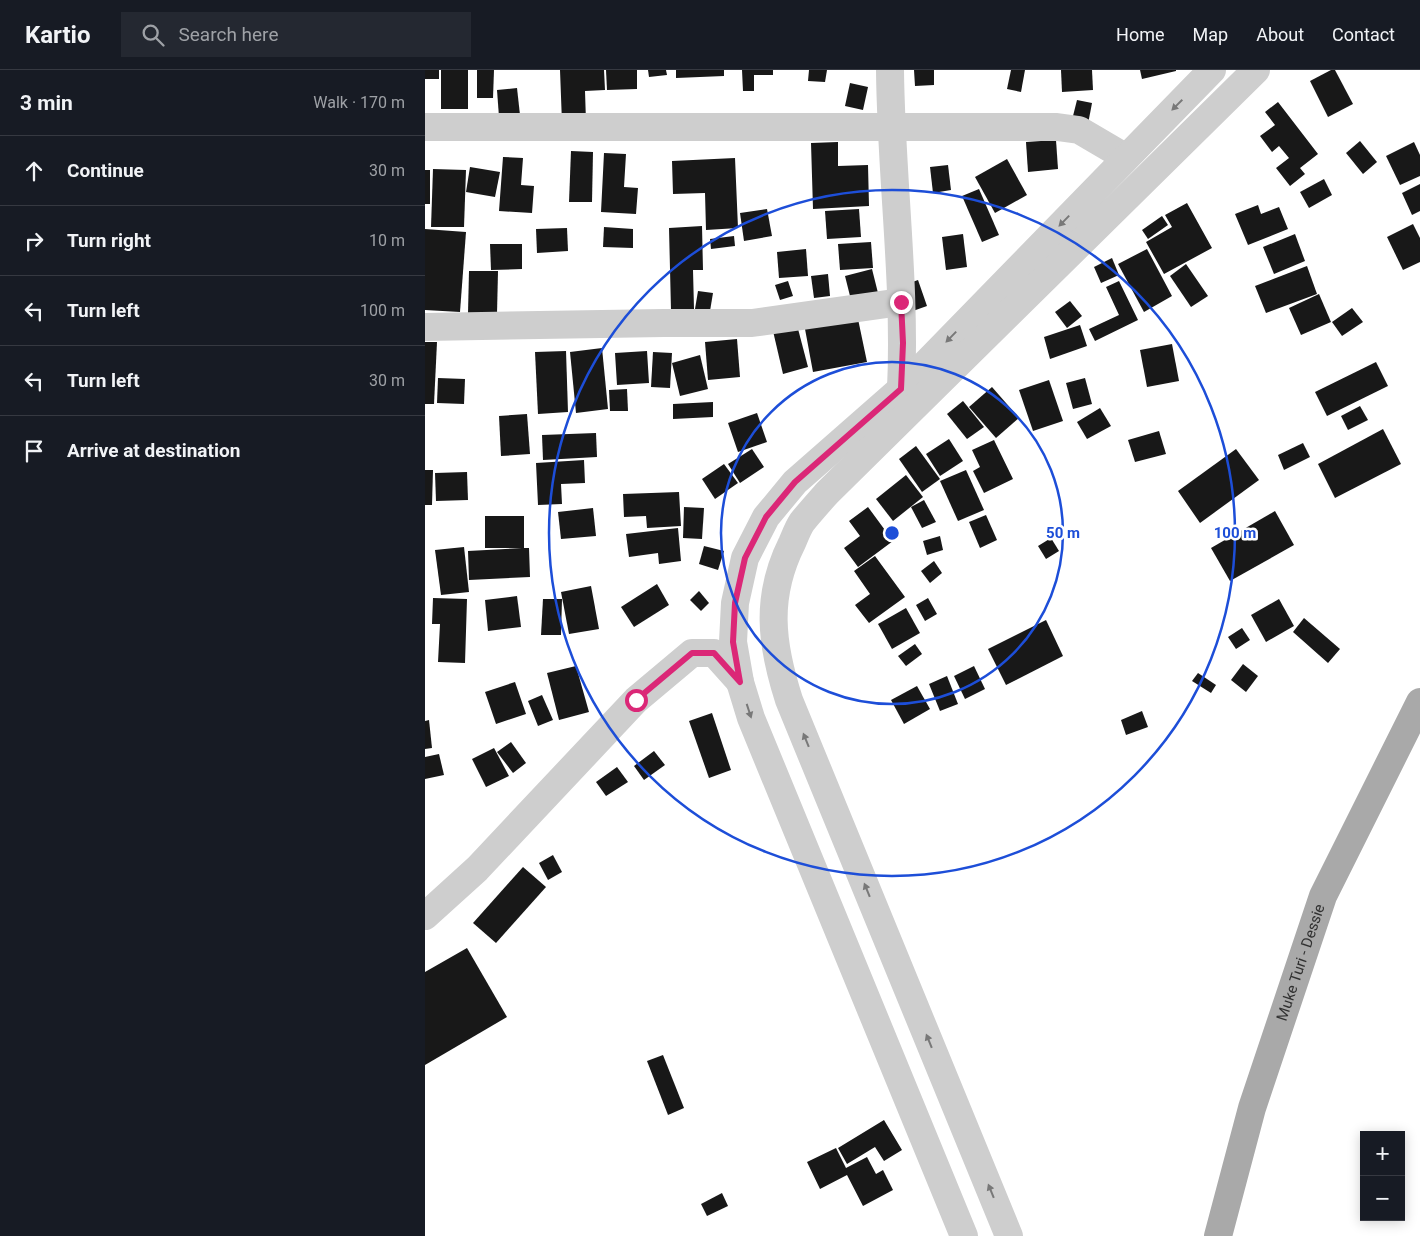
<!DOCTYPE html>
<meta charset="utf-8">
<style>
:root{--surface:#171b24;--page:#242831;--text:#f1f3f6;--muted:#9ea1a6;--line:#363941}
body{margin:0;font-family:Roboto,sans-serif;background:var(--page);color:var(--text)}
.controls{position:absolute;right:15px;bottom:15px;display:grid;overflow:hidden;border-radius:0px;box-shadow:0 2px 12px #0003}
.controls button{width:45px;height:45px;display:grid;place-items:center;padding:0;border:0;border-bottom:1px solid var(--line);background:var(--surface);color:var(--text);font:25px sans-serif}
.stop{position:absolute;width:15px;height:15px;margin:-11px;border:4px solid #db2777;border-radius:50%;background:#fff}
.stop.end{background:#db2777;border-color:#fff;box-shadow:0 1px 5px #0008}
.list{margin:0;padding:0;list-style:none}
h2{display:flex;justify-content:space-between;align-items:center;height:65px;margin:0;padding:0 20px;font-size:21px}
h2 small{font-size:16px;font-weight:400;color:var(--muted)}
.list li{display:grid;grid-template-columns:32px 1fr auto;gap:15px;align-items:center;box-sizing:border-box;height:70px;padding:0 20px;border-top:1px solid var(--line)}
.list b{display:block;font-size:19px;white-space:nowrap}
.list em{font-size:16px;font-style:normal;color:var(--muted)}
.icon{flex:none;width:28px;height:28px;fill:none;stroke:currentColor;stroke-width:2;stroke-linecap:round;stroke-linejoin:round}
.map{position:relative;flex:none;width:995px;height:1166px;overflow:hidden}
header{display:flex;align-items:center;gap:30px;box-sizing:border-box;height:70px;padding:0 25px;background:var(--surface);border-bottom:1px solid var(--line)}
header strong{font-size:24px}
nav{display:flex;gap:28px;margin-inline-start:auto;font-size:18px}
.search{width:350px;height:45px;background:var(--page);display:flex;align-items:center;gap:12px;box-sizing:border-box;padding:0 18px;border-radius:0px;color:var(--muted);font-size:19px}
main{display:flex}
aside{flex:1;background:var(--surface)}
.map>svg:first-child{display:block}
.building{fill:#181818}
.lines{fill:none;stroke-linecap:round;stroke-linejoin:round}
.minor{stroke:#cecece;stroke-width:28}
.major{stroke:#a9a9a9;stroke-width:28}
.oneway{fill:#787878}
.route{stroke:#db2777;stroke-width:6}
.ring{fill:none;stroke:#1d4ed8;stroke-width:2.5}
.labels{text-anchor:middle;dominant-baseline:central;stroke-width:5;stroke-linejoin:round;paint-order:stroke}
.street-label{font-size:15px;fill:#313131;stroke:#fff}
.centre{fill:#1d4ed8;stroke:#fff;stroke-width:2.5}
.ring-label{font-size:15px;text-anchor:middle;font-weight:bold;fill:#1d4ed8;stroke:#fff;stroke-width:5;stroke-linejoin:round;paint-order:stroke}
</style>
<header>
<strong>Kartio</strong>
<div class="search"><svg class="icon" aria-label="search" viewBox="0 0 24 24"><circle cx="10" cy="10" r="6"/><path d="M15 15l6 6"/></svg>Search here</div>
<nav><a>Home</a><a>Map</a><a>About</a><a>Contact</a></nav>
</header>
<main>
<aside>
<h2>3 min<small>Walk · 170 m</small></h2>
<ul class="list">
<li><svg class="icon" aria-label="ahead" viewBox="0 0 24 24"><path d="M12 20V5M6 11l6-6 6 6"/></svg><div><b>Continue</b></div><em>30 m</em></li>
<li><svg class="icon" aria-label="right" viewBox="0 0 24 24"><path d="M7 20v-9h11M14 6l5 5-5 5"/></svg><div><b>Turn right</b></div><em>10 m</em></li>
<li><svg class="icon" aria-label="left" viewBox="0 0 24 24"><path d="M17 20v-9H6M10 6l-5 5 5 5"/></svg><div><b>Turn left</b></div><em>100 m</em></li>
<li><svg class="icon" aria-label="left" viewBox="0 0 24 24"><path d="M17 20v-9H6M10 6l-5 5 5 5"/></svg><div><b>Turn left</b></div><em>30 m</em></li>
<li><svg class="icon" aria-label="arrive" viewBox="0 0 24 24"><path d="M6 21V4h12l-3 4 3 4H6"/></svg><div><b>Arrive at destination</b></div></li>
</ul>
</aside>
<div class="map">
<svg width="995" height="1166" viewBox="0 0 995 1166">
<rect width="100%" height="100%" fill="#fff"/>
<g class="building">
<rect x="0" y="0" width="14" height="9"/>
<rect x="16" y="0" width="27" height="39"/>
<path d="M52,0H69L68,28H52Z"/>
<path d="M135,0H179L180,20L160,21L161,52L137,53Z"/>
<path d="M181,0H212V19L182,20Z"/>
<path d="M223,0H241L242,5L224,7Z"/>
<path d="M251,0H299V6L251,8Z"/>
<path d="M317,0H348V5H329V21H318Z"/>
<path d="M384,0H402L400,12L383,11Z"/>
<path d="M489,0H509V15L490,16Z"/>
<path d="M586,0H600L596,22L582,19Z"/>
<path d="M636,0H667L668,20L637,22Z"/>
<path d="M715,0H751V1L717,9Z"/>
<path d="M906,0H910L928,34L903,47L885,11Z"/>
<path d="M425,13L443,17L438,40L420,36Z"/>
<path d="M92,18L95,45L74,47L72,20Z"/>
<path d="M652,30L667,33L663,54L647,50Z"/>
<path d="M853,32L893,84L875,98L880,104L865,116L851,98L864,88L854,76L847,82L835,66L850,55L840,42Z"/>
<path d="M631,70L633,99L603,102L601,72Z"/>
<path d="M935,71L952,92L938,104L921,83Z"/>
<path d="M413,72V96L443,95L444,136L388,139L386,73Z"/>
<path d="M989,72L995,85V106L975,115L961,86Z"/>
<path d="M146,81L168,82L167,132H144Z"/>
<path d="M179,83L201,84L199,117L213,118L211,144L176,142Z"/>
<path d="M78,87L98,88L96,115L109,116L107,143L74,141Z"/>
<path d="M310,88L313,158L281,160L280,123L248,124L247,91Z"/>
<path d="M582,89L602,125L570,143L550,107Z"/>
<path d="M523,95L526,120L508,123L505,97Z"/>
<path d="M45,97L75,102L70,127L41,122Z"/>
<path d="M8,99L41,100L39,157H6Z"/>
<rect x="0" y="100" width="5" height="34"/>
<path d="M899,109L907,125L884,138L875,122Z"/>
<path d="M995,114V141L987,145L977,123Z"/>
<path d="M554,119L574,165L557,172L537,126Z"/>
<path d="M762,133L787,178L739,204L721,172L747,157L740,145Z"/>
<path d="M833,135L836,144L854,137L863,159L823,175L810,144Z"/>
<path d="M342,139L347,166L319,171L315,143Z"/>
<path d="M434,139L436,167L402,169L400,141Z"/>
<path d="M737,146L743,155L723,169L717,160Z"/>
<path d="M988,154L995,168V192L978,200L962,167Z"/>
<path d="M277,156L278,200H268L269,239L246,240L244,158Z"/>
<path d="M179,157L208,159V178L178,177Z"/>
<path d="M142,158L143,181L112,183L111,159Z"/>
<path d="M0,159L41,162L35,242L0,240Z"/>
<path d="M538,164L542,197L521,200L517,167Z"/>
<path d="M870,164L880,191L849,204L838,177Z"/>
<path d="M309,166L310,176L286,179L285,169Z"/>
<path d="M446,172L448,198L415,200L413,174Z"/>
<path d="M65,174H97V199L66,200Z"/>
<path d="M381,179L383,206L354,208L352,182Z"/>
<path d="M722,179L747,226L719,242L693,194Z"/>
<path d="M687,188L694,205L676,213L669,197Z"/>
<path d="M761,194L783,226L766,237L745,206Z"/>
<path d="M882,196L892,224L841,243L830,216Z"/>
<path d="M447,199L453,223L426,230L420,206Z"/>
<path d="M44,201H73L72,244L43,243Z"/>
<path d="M403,204L405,226L389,228L386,206Z"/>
<path d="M493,210L502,236L485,242L476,216Z"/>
<path d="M363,211L368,226L355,230L350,215Z"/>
<path d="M694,211L713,250L670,271L664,259L694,245L681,217Z"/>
<path d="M273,221L288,223L285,241L270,239Z"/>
<path d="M894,224L906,252L876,265L864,238Z"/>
<path d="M645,231L657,246L642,258L630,242Z"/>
<path d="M927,238L938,252L917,266L907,252Z"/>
<path d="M433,249L442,292L388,302L380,259Z"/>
<path d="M372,255L383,297L358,304L348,261Z"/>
<path d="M655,255L662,276L625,289L619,267Z"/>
<path d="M312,269L315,307L283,310L280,272Z"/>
<path d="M0,272H12L9,334H0Z"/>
<path d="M747,274L754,311L722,317L715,280Z"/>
<path d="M177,278L183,339L151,343L145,282Z"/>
<path d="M141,281L143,342L113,344L110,282Z"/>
<path d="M222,281L224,313L192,315L190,283Z"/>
<path d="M228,282L247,283L245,318L226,317Z"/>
<path d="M275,285L283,319L255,326L247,293Z"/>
<path d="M951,292L963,316L902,346L890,322Z"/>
<path d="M13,308L40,309L39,334L12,333Z"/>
<path d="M660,308L667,334L648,339L641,313Z"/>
<path d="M624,310L638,351L608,361L594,320Z"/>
<path d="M567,317L594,348L571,368L544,337Z"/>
<path d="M202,319L203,341H185L184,320Z"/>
<path d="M538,331L559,357L542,369L522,344Z"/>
<path d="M288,332V347L248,349V334Z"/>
<path d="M935,336L943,350L923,360L916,346Z"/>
<path d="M675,338L686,356L662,369L652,352Z"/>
<path d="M332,343L342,372L313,382L303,353Z"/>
<path d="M102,344L105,384L76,386L74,346Z"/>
<path d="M958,359L976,394L910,428L893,394Z"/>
<path d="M734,361L741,384L710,392L703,370Z"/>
<path d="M171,363L172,387L118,390L117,365Z"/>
<path d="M524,369L538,391L515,406L501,384Z"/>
<path d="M569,370L588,409L559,423L548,401L555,397L547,380Z"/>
<path d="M878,373L885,387L859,400L853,385Z"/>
<path d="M491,376L515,409L497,422L474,389Z"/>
<path d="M327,379L339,397L315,413L303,394Z"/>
<path d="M811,379L834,410L775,453L753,421Z"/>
<path d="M159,390L160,413L136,414L137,434L113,435L111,393Z"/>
<path d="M299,394L313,413L290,429L277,409Z"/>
<path d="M0,400H8L7,435H0Z"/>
<path d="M541,400L559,440L533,451L515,411Z"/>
<path d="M42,402L43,430L11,431L10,403Z"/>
<path d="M481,405L498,427L468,451L451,429Z"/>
<path d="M254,422L256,456L222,458L221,446L199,447L198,424Z"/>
<path d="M499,430L511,452L497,458L486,437Z"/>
<path d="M259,437L279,438L277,469L258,468Z"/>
<path d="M443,437L468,471L433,497L419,478L435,466L424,451Z"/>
<path d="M168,438L171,466L136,469L133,442Z"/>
<path d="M850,441L869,475L805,511L786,478Z"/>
<path d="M561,445L572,470L555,478L544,452Z"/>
<path d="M60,446H99V478H104L105,507L44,510L43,481L97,478H60Z"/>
<path d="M253,458L256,491L234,494L233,483L204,487L201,464Z"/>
<path d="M515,466L518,480L502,485L498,471Z"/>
<path d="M626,468L634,481L621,489L613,476Z"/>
<path d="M279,476L299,481L293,500L274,494Z"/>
<path d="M39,477L44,522L16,525L10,480Z"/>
<path d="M450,486L480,527L444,553L430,535L445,524L429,501Z"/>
<path d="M509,491L517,503L505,513L496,501Z"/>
<path d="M232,514L244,535L209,557L196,537Z"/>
<path d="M166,516L174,559L144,564L136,522Z"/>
<path d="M274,521L284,533L276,541L265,530Z"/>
<path d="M92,526L96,557L63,561L60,530Z"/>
<path d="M8,528L42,529L40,593L13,592L15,554H7Z"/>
<path d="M503,528L512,544L500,551L491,535Z"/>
<path d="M118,529H137L136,565H116Z"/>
<path d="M854,529L869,556L841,572L826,545Z"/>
<path d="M481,538L495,563L467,579L453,554Z"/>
<path d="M879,548L915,579L903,593L868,562Z"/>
<path d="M621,550L638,586L581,615L563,579Z"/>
<path d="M817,558L825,570L811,579L803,567Z"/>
<path d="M490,574L497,584L481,596L473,586Z"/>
<path d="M818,594L833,606L821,622L806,610Z"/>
<path d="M151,596L164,642L134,650L122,603Z"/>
<path d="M549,596L560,619L540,629L529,606Z"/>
<path d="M773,603L791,615L786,623L767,611Z"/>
<path d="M522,606L533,634L515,641L504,614Z"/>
<path d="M90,612L101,644L71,654L60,622Z"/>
<path d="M492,616L505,639L479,654L466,630Z"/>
<path d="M117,625L128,650L113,656L103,631Z"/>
<path d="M717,641L723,657L701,665L696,650Z"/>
<path d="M287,643L306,700L284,708L264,651Z"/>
<path d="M4,650L7,678L0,679V651Z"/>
<path d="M86,672L101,693L88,703L72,682Z"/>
<path d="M69,678L84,706L61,717L47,689Z"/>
<path d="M229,681L240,695L219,710L209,696Z"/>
<path d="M14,684L19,705L0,709V687Z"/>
<path d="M192,697L203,712L181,726L171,712Z"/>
<path d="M128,785L137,802L123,810L114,793Z"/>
<path d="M98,797L121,817L71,873L48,853Z"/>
<path d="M42,878L82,947L0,995V902Z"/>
<path d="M238,985L259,1038L243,1045L222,991Z"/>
<path d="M459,1050L477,1080L459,1091L450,1077L422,1094L413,1078Z"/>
<path d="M411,1078L421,1098L442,1087L451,1104L458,1100L468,1120L438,1136L422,1105L395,1119L382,1092Z"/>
<path d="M297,1123L303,1136L282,1146L276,1134Z"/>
</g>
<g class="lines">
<g class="minor">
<path d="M465,0C466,106 481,213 476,319"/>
<path d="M0,57H632L654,60L700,87"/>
<path d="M0,257L239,253H327L476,232"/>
<path d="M0,846L52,799L211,630L267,583H289L315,612"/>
<path d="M539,1166L326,648L315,612L308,572L310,533L320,488L341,447L370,412L476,319L787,0"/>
<path d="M584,1166L364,630C346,574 340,527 367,473C370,466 373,458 377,452C385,442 394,432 402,423L831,0"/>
</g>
<path class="major" id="s1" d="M793,1166L827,1038L898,826L995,632"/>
</g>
<defs><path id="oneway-solid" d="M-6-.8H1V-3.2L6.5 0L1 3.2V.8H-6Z" transform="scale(1.25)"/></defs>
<g class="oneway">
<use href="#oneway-solid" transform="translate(752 35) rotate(135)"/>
<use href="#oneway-solid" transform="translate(639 151) rotate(134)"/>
<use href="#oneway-solid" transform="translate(526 267) rotate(134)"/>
<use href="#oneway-solid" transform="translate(324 641) rotate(72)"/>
<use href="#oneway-solid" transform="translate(381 670) rotate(-112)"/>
<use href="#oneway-solid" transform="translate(442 820) rotate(-112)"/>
<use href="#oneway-solid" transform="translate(504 971) rotate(-112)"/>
<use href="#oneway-solid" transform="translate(566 1121) rotate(-112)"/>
</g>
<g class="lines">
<path class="route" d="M211,630L267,583H289L315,612L308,572L310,533L320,488L341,447L370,412L476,319L478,273L476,232"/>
</g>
<g class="ring">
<circle cx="467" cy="463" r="171"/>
<circle cx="467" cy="463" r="343"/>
</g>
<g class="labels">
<g class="street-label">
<text stroke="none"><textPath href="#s1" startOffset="286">Muke Turi - Dessie</textPath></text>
</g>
</g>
<circle cx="467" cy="463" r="8" class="centre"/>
<g class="ring-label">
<text x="638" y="468">50 m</text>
<text x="810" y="468">100 m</text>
</g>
</svg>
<div class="controls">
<button>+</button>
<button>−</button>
</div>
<div class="stop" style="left:211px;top:630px"></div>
<div class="stop end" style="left:476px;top:232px"></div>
</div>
</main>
